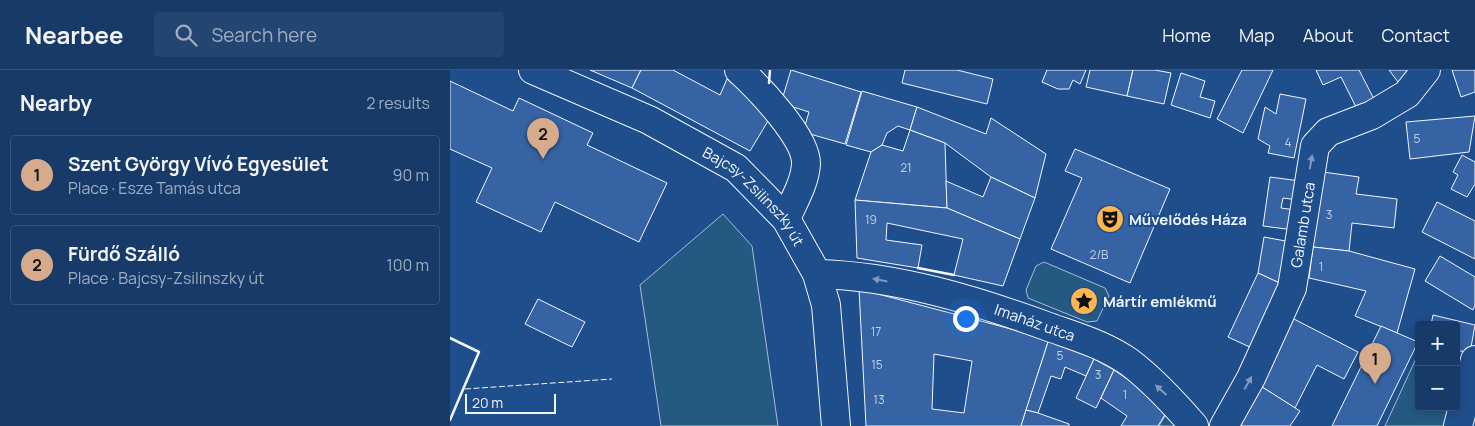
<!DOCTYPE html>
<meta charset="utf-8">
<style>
:root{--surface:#173a69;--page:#244571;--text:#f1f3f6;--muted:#9eadc0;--line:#36547d;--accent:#d6ab8b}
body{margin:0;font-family:Manrope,sans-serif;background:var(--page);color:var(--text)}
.controls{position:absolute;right:15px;bottom:15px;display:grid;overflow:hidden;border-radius:5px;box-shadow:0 2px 8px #0003}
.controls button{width:45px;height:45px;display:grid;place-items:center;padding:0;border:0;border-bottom:1px solid var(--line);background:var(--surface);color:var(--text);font:25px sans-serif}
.scale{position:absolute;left:15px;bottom:12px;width:91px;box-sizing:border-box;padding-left:5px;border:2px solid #f2f6ff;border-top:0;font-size:14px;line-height:18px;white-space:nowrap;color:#f2f6ff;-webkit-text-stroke:4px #1f4e8c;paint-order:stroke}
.you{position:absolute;left:515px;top:248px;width:18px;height:18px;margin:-12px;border:4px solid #fff;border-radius:50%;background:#1a73e8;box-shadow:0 0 0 8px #1a73e833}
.badge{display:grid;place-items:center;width:32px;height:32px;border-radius:50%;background:var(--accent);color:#111;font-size:16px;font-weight:700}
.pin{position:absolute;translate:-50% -41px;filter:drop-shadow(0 1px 2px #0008)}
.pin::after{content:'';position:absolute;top:26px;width:18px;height:15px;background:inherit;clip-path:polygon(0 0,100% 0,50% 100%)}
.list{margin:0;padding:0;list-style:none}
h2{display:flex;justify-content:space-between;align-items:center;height:65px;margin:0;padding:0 20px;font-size:21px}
h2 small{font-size:16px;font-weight:400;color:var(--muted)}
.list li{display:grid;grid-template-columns:32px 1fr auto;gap:15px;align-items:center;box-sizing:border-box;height:80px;margin:0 10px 10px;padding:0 10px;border:1px solid var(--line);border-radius:5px}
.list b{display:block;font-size:19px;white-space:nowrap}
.list p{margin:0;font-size:16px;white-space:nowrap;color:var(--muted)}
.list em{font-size:16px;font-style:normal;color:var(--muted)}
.icon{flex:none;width:28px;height:28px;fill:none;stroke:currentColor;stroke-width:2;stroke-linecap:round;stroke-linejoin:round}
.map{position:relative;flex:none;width:1025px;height:356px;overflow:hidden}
header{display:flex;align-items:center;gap:30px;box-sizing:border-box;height:70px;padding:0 25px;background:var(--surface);border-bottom:1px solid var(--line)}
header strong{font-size:24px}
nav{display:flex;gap:28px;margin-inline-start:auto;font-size:18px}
.search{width:350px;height:45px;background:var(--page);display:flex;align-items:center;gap:12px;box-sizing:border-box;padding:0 18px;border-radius:5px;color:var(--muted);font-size:19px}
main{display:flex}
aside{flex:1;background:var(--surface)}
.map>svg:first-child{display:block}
.green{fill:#245a82;stroke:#a8bbd7}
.building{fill:#3563a3;stroke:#f2f6ff;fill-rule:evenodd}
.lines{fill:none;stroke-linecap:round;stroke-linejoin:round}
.minor-casing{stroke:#f2f6ff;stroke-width:30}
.major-casing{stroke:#f2f6ff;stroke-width:30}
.minor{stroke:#1f4e8c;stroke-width:28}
.major{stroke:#1f4e8c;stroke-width:28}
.fence{stroke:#f2f6ff;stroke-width:1;stroke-dasharray:6 2.5;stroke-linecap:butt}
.wall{stroke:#f2f6ff;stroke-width:2.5}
.oneway{fill:#7e9ac0}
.labels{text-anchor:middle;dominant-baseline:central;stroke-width:4;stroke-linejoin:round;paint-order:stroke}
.number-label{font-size:12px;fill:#c3d1e8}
.street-label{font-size:15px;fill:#f2f6ff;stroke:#1f4e8c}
.poi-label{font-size:15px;font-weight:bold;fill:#f2f6ff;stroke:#1f4e8c;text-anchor:start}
</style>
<header>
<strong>Nearbee</strong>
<div class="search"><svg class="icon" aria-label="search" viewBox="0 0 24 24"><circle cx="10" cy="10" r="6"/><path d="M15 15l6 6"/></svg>Search here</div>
<nav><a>Home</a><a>Map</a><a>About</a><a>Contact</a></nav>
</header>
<main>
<aside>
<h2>Nearby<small>2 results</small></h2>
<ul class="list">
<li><span class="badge">1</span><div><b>Szent György Vívó Egyesület</b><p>Place · Esze Tamás utca</p></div><em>90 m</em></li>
<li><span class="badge">2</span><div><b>Fürdő Szálló</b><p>Place · Bajcsy-Zsilinszky út</p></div><em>100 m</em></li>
</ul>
</aside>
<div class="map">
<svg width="1025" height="356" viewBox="0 0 1025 356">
<rect width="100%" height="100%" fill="#1f4e8c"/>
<g class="green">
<path d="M273,144L302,176L328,356H211L190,215Z"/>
<path d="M594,192L655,218L659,226L647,251L637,252L578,228L576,220L586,196Z"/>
<path d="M969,282V337H1006L1001,356H935Z"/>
<path d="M718,341L726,356H709Z"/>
</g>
<g class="building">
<path d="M140,0H191L182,18Z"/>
<path d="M191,0H223L270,25L277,9L321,46L300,81L182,18Z"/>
<path d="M341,0L411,22L395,74L353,62L359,42L331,33Z"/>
<path d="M455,0H507L543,9L537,34L452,13Z"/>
<path d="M597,0H636L630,14L623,10L619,19H608L592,12Z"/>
<path d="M640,0H683L677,26L636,17Z"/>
<path d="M683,0H705L721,3L714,34L677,26Z"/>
<path d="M792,0H823L793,63L767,49Z"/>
<path d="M866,0H909L926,33L908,41L891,7L873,15Z"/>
<path d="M939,0H970L951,16Z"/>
<path d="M1002,0H1025V22L1011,27Z"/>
<path d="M731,3L755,11L750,27L765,31L760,48L721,35Z"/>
<path d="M0,11L63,41L69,28L143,63L137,75L217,113L189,172L105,132L91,162L26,132L42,98L0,79Z"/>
<path d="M412,21L467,37L460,60L448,56L437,63L432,75L421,82L396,75Z"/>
<path d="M830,24L856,29L844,88L818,83L820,76L808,69L815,37L826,44Z"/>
<path d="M467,37L536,64L541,48L596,84L585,128L541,107L495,73L460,60Z"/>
<path d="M1025,46L1019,82L960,89L956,52Z"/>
<path d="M460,60L495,73L497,138L405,130L421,82L432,75L453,81Z"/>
<path d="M625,79L720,119L680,213L601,179L632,108L615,101Z"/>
<path d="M1012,85L1025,92V114L1017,127L1001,119L1008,105L1003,102Z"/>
<path d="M873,102L909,107L906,124L947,129L944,158L902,153L899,181L863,177Z"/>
<path d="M541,107L585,128L570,169L497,138L496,111L533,127Z"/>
<path d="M820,107L850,111L848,130L833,128L831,138L846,140L844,160L813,156Z"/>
<path d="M405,130L497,138L570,169L553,216L504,205L513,169L437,153L436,170L472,175L468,198L407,188Z"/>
<path d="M987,132L1025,151V189L972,162Z"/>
<path d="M814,167L841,172L834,215L808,203Z"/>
<path d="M863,177L899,181L965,199L947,263L905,246L916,221L859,208Z"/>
<path d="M990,186L1025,207V235L1023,240L975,211Z"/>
<path d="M808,203L834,215L804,279L778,267Z"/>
<path d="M409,219L599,269L571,356H416ZM484,284L522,291L514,343L482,339Z"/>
<path d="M88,229L135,252L122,277L75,254Z"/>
<path d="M983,245L1025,255L1020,283L1006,280V255H981Z"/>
<path d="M842,248L908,282L894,309L867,295L845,338L809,315Z"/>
<path d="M931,256L968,272L927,356H882Z"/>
<path d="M599,269L644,289L636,306L615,297L611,309L601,306L588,343L576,340Z"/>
<path d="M644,289L664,300L646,338L626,328Z"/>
<path d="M664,300L719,338L708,356H671L677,346L651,328Z"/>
<path d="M809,315L850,341L840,356H784Z"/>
<path d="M576,340L588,343L619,354V356H571Z"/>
</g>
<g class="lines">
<g class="minor-casing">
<g id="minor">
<path d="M289,0C308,17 357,68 356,94C355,113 343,132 336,149"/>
<path id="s1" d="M367,204C447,206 525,230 599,257C627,267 655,275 679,292C703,310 724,333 744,356"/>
<path id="s2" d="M774,356L801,308L842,218L865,76L878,62L922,45L957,24L976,0"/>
<path d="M1008,356L1025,290"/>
</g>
</g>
<g class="major-casing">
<g id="major">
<path id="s3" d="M83,0L199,50L286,98L336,149L367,204L376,235L386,356"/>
</g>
</g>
<use href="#minor" class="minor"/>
<use href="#major" class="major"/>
<path class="fence" d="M15,319L162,309"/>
<g class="wall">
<path d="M319,13L320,0"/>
<path d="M468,198L504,205"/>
<path d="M0,268L29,282L0,350"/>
</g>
</g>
<defs><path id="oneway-solid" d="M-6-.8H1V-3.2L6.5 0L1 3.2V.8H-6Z" transform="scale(1.25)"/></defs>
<g class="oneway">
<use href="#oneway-solid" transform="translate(861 92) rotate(-80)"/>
<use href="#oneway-solid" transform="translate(430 210) rotate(-169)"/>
<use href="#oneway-solid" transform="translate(798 313) rotate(-61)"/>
<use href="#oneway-solid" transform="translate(711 320) rotate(-138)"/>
</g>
<defs>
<g id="theatre-disc" transform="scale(1.4375)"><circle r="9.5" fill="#ffb74d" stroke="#1f4e8c"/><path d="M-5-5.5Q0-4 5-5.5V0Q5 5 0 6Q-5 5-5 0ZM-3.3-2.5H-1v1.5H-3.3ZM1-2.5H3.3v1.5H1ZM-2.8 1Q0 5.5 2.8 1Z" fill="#111"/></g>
<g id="sight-disc" transform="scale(1.4375)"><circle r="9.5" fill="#ffb74d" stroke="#1f4e8c"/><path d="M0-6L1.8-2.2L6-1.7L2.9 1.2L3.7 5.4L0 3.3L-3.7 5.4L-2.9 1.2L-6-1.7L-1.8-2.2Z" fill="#111"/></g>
</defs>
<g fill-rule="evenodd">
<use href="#theatre-disc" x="660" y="149"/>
<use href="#sight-disc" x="634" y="231"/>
</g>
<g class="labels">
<g class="number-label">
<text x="967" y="68">5</text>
<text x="838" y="72">4</text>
<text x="456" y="97">21</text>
<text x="879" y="144">3</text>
<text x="421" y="149">19</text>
<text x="649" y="184">2/B</text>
<text x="871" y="196">1</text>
<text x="426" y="261">17</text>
<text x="610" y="285">5</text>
<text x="427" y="294">15</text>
<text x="648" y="304">3</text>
<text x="675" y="324">1</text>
<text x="429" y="329">13</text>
</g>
<g class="street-label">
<text stroke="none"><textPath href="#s3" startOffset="258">Bajcsy-Zsilinszky út</textPath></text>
<text stroke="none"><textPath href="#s2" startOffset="218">Galamb utca</textPath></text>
<text stroke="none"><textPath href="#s1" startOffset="224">Imaház utca</textPath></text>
</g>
<g class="poi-label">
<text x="679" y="149">Művelődés Háza</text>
<text x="653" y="231">Mártír emlékmű</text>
</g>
</g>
</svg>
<div class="controls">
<button>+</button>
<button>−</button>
</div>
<div class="scale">20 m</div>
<div class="you"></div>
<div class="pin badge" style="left:925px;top:314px">1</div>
<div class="pin badge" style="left:93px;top:89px">2</div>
</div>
</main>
